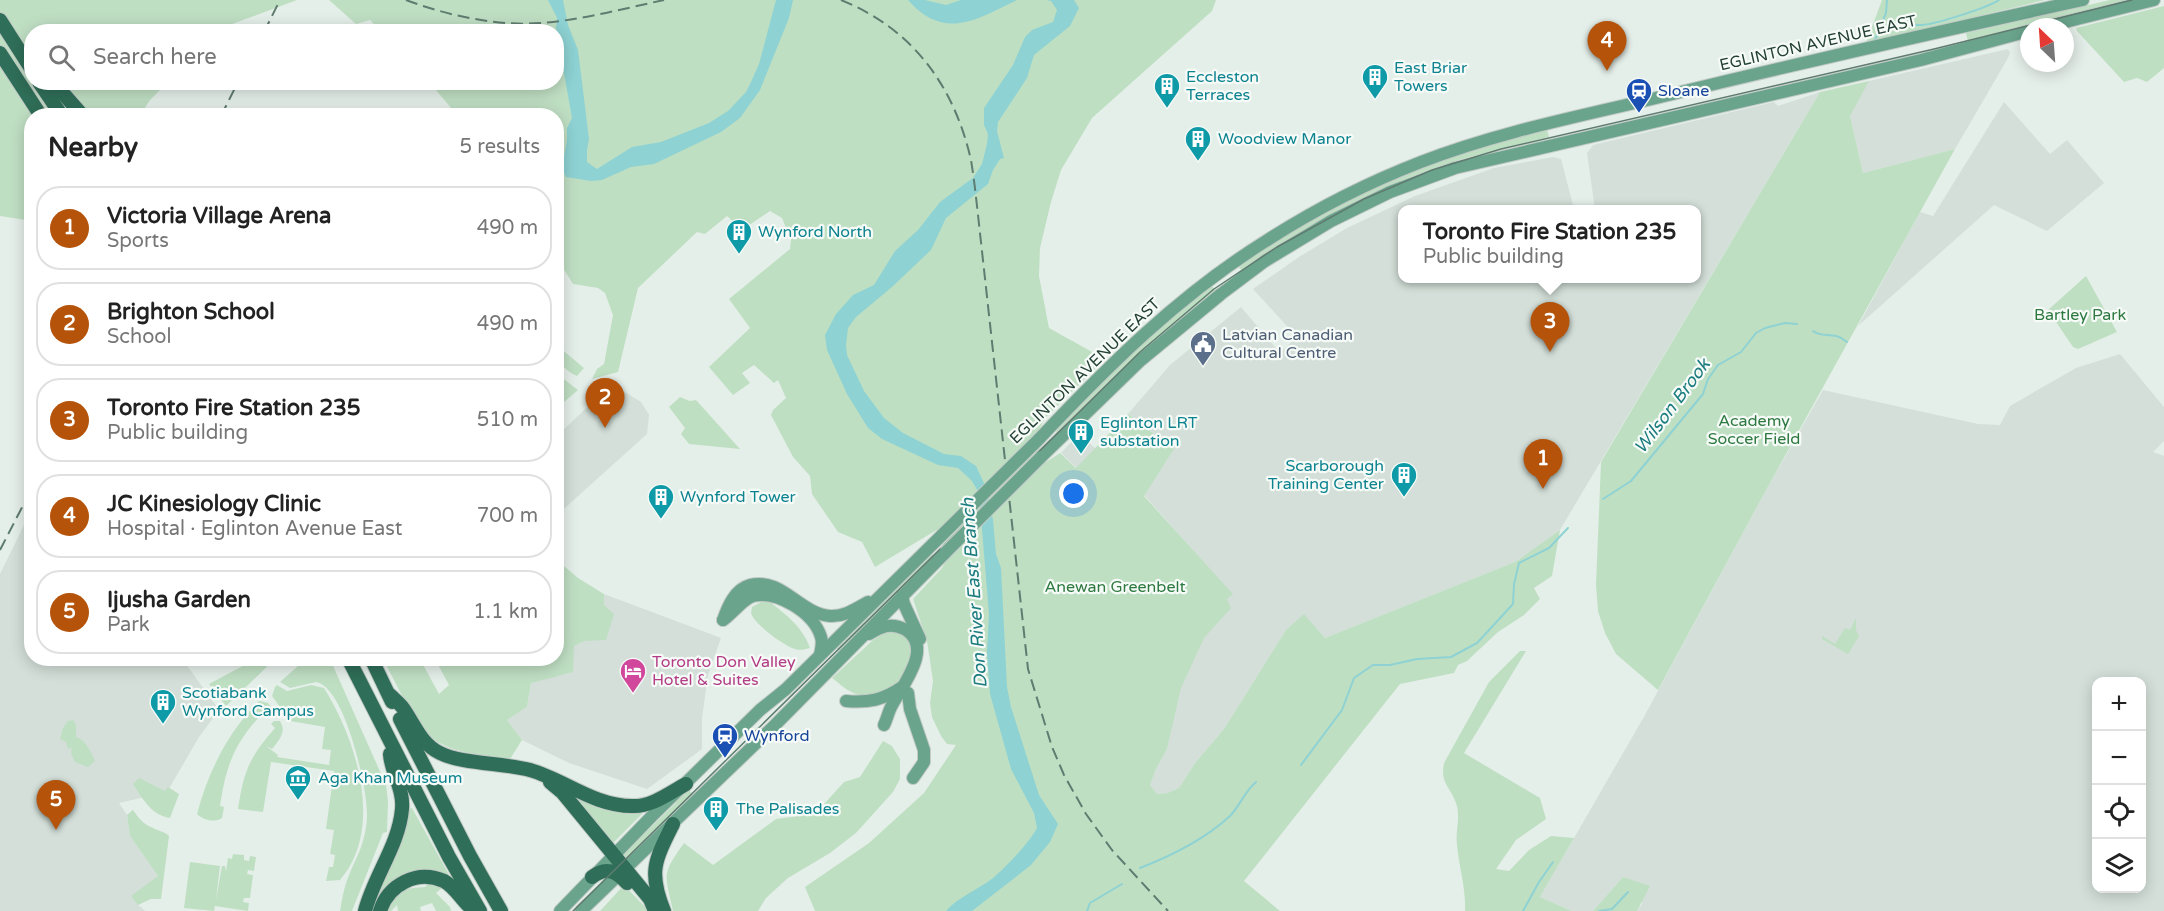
<!DOCTYPE html>
<meta charset="utf-8">
<style>
:root{--surface:#fff;--page:#f2f2f2;--text:#222;--muted:#767676;--line:#e0e0e0;--accent:#b45309}
body{margin:0;font-family:"Varela Round",sans-serif;background:var(--page);color:var(--text)}
.controls{position:absolute;right:18px;bottom:18px;display:grid;overflow:hidden;border-radius:12px;box-shadow:0 3px 15px #0003}
.controls button{width:54px;height:54px;display:grid;place-items:center;padding:0;border:0;border-bottom:2px solid var(--line);background:var(--surface);color:var(--text);font:30px sans-serif}
.compass{position:absolute;left:2020px;top:18px;width:54px;height:54px;border-radius:50%;background:var(--surface);box-shadow:0 3px 15px #0003;rotate:335deg}
.you{position:absolute;left:1074px;top:494px;width:21px;height:21px;margin:-15px;border:4px solid #fff;border-radius:50%;background:#1a73e8;box-shadow:0 0 0 9px #1a73e833}
.badge{display:grid;place-items:center;width:39px;height:39px;border-radius:50%;background:var(--accent);color:#fff;font-size:20px;font-weight:700}
.pin{position:absolute;translate:-50% -50px;filter:drop-shadow(0 2px 3px #0008)}
.pin::after{content:'';position:absolute;top:32px;width:21px;height:18px;background:inherit;clip-path:polygon(0 0,100% 0,50% 100%)}
.popup{position:absolute;left:1398px;top:205px;width:303px;height:78px;box-sizing:border-box;display:grid;place-content:center;border-radius:12px;background:var(--surface);filter:drop-shadow(0 2px 4px #0005);font-size:20px;white-space:nowrap;color:var(--muted)}
.popup b{font-size:22px;color:var(--text)}
.popup::after{content:'';position:absolute;left:50%;top:100%;margin-left:-12px;border:12px solid transparent;border-top-color:var(--surface)}
.list{margin:0;padding:0;list-style:none}
h2{display:flex;justify-content:space-between;align-items:center;height:78px;margin:0;padding:0 24px;font-size:26px}
h2 small{font-size:20px;font-weight:400;color:var(--muted)}
.list li{display:grid;grid-template-columns:39px 1fr auto;gap:18px;align-items:center;box-sizing:border-box;height:84px;margin:0 12px 12px;padding:0 12px;border:2px solid var(--line);border-radius:24px}
.list b{display:block;font-size:22px;white-space:nowrap}
.list p{margin:0;font-size:20px;white-space:nowrap;color:var(--muted)}
.list em{font-size:20px;font-style:normal;color:var(--muted)}
.icon{flex:none;width:33px;height:33px;fill:none;stroke:currentColor;stroke-width:2;stroke-linecap:round;stroke-linejoin:round}
.map{position:relative;flex:none;width:2164px;height:911px;overflow:hidden}
.search{position:absolute;background:var(--surface);box-shadow:0 3px 15px #0003;left:24px;top:24px;width:540px;height:66px;display:flex;align-items:center;gap:15px;box-sizing:border-box;padding:0 21px;border-radius:24px;color:var(--muted);font-size:22px}
.panel{position:absolute;background:var(--surface);box-shadow:0 3px 15px #0003;left:24px;top:108px;width:540px;height:558px;border-radius:24px}
.map>svg:first-child{display:block}
.built{fill:#d3dfd8;fill-rule:evenodd}
.green{fill:#bfdfc3}
.water{fill:#8ed2d3}
.lines{fill:none;stroke-linecap:round;stroke-linejoin:round}
.stream{stroke:#8ed2d3;stroke-width:2}
.primary-casing{stroke:#c2cac6;stroke-width:14}
.highway-casing{stroke:#c2cac6;stroke-width:16}
.primary{stroke:#6aa48d;stroke-width:12}
.highway{stroke:#2f6e58;stroke-width:14}
.tram{stroke:#5f7c70;stroke-width:1.5}
.rail{stroke:#5f7c70;stroke-width:2;stroke-dasharray:12 6;stroke-linecap:butt}
.primary-bridge-casing{stroke:#c2cac6;stroke-width:14;stroke-linecap:butt}
.primary-bridge{stroke:#6aa48d;stroke-width:12}
.labels{text-anchor:middle;dominant-baseline:central;stroke-width:4.5;stroke-linejoin:round;paint-order:stroke}
.street-label{font-size:16px;fill:#244135;stroke:#f6fbf8}
.culture-label{font-size:16px;fill:#0d838f;stroke:#f6fbf8;text-anchor:start}
.transit-label{font-size:16px;fill:#164399;stroke:#f6fbf8;text-anchor:start}
.park-label{font-size:16px;fill:#2d7940;stroke:#f6fbf8}
.service-label{font-size:16px;fill:#4e5e75;stroke:#f6fbf8;text-anchor:start}
.hotel-label{font-size:16px;fill:#b23c85;stroke:#f6fbf8;text-anchor:start}
.water-label{font-size:18px;font-style:italic;fill:#1c7c7f;stroke:#f6fbf8}
</style>
<div class="map">
<svg width="2164" height="911" viewBox="0 0 2164 911">
<rect width="100%" height="100%" fill="#e5efe9"/>
<g class="built">
<path d="M2008,49L2010,53L2008,58L1955,149L1863,173L1850,116V112L1869,81Z"/>
<path d="M1820,92L1560,530L1515,562L1325,638L1304,615L1286,630L1224,729L1195,763L1179,788L1167,793L1157,794L1150,785L1156,769L1167,749L1192,630L1232,594L1144,495L1174,449L1128,414L1170,365L1241,307L1280,353L1297,337L1253,289L1299,257L1347,228L1415,196L1494,168L1553,157L1561,159L1574,209L1403,210V278H1583V284L1590,278H1697V210L1595,209L1587,153L1593,145L1774,102L1778,106Z"/>
<path d="M2004,102L2050,154L2067,140L2104,183L2047,231L1994,205L1858,326L1920,212L1933,216Z"/>
<path d="M2120,354L2164,407V441L2153,452L2164,456V911H1637L1642,904L1640,884L1623,877L1593,911H1572L1540,897L1645,715L1765,492L1823,390L1978,424L2000,425L2010,406L2076,368ZM2096,682H2142V888H2096Z"/>
<path d="M623,391L641,402L649,415L647,434L557,515V436L599,396Z"/>
<path d="M1079,434L1096,449L1078,469L1061,453Z"/>
<path d="M31,511L32,658L184,659L183,660L219,710L199,737L167,792L119,803L127,815L130,836L158,876L138,905L145,911H0V574Z"/>
<path d="M604,594L721,638L708,675L702,718V749L647,789L569,763L522,740L507,720L527,707L531,683L546,677L574,646L585,641L604,605Z"/>
</g>
<g class="green">
<path d="M0,0H297L224,27L219,31L32,32V82L167,83L150,100L140,115L32,116L31,215L26,220L0,216Z"/>
<path d="M329,0H1216L1212,11L1092,118L1061,170L1051,202L1040,248L1039,276L1049,328L1094,353L1102,362L1046,417L1038,431L1043,464L1060,453L1076,468L1128,414L1174,449L1144,496L1233,594L1227,599L1231,608L1204,638L1181,688L1167,749L1156,769L1150,785L1157,794L1167,793L1179,788L1195,763L1224,729L1286,630L1304,614L1325,638L1515,562L1560,530L1552,576L1534,588L1540,599L1524,615L1498,632L1467,661L1458,665L1454,673L1400,684L1244,881L1280,911H815L805,887L869,843L924,793L956,745L947,744L941,736L932,717L930,703L933,681L927,641L913,599L942,568L946,561L940,528L875,567L862,542L838,532L812,494L810,476L793,457L771,415L773,410L786,398L778,380L774,383L754,365L742,373L750,383L733,395L709,367L750,328L729,299L790,249L791,240L782,218L770,211L742,230L727,216L705,234L697,232L638,288L618,372L592,379L597,369L604,364L613,315L605,293L598,288L573,284L560,263L557,265L556,116L457,115L430,83L556,82V32L381,31L370,20L356,24Z"/>
<path d="M1882,0H2045L1866,43Z"/>
<path d="M2110,0H2135L1968,42L1966,33Z"/>
<path d="M2164,6V68L2147,82L2137,78L2124,82L2077,31L2076,28Z"/>
<path d="M1869,81L1850,116L1863,173L1955,149L1765,492L1658,690L1616,654L1605,633L1598,611L1596,585L1601,462L1820,92Z"/>
<path d="M1547,130L1549,137L1455,161L1400,181L1401,184L1243,272L1238,266C1332,200 1436,156 1547,130Z"/>
<path d="M2086,276L2117,332L2078,349L2073,347L2048,310Z"/>
<path d="M1211,285L1216,291L1145,350L1058,435L1056,432L1058,429L1056,427L1141,344Z"/>
<path d="M557,340L559,347L584,368L577,376C560,368 556,358 557,340Z"/>
<path d="M556,373L578,390L557,408H556Z"/>
<path d="M680,397L690,401L696,400L740,449L689,444L681,434L685,428L669,407Z"/>
<path d="M930,551L935,557L840,651L834,646Z"/>
<path d="M557,560L578,578L604,594V605L614,614L606,640L585,641L574,646L573,672L531,683L527,707L507,720L522,740L510,759C484,755 455,754 433,739C415,726 394,679 383,659H420L439,694L449,685L435,659L556,658Z"/>
<path d="M763,601H769C785,614 803,627 810,648C805,649 801,651 795,649C784,646 754,624 751,613L752,607Z"/>
<path d="M1856,618V630L1859,636L1848,654L1822,639V636L1835,644L1845,628L1850,630Z"/>
<path d="M888,631C937,629 900,711 856,694C847,691 840,684 832,678L873,640Z"/>
<path d="M1520,651H1526L1464,753L1540,798L1546,819L1516,840L1496,869L1509,871L1529,850L1551,836L1574,838L1540,897L1572,911H1465C1466,888 1459,867 1457,845C1455,831 1461,817 1456,803C1450,786 1440,784 1444,763L1489,682Z"/>
<path d="M251,659H275L226,706L209,684L252,661Z"/>
<path d="M306,659H330L386,785L388,801L387,832L383,833L352,911H340C342,899 344,887 349,875C354,862 361,851 364,837C366,830 367,821 367,814C367,787 345,687 316,682L290,688L280,682Z"/>
<path d="M277,685L287,691L311,685L324,688C356,739 385,828 340,880L326,881L329,867H333L335,855L330,854L334,830L326,829L334,771L271,762L263,812L238,809C244,770 249,758 275,728L271,724L274,721H280C287,732 279,740 272,749L266,746L278,755L277,757L329,765L331,750L322,749L325,727L290,721L272,696L275,687Z"/>
<path d="M259,701L268,703L275,712L265,718L261,715C233,745 226,767 220,806L224,807L222,818C214,823 203,820 197,814C208,772 228,732 259,701Z"/>
<path d="M73,720L76,725V737C85,739 91,752 95,761L88,767L75,762L71,753L72,748L68,749L66,742L60,739L63,728L68,721Z"/>
<path d="M883,741L892,746L900,759V779L893,792L856,833L830,853L788,878L766,898L758,911H673C665,874 661,875 684,843L713,865L776,819L815,814L844,782L860,777Z"/>
<path d="M139,778L165,791L168,787L179,794L170,818C151,815 143,799 133,784Z"/>
<path d="M568,790L642,811V814L611,845Z"/>
<path d="M685,790L687,792L689,790L694,795L628,859L623,854L676,803L675,800Z"/>
<path d="M412,808L453,882L420,872L375,911H371L403,835L409,809Z"/>
<path d="M133,810C138,817 143,824 151,827C158,831 164,831 169,836L161,899H151L138,905L131,896L158,876L130,836L127,815Z"/>
<path d="M233,854L244,855V860L249,861L250,856L256,857L254,871L248,870L247,874L253,875L250,898H244L243,902L249,903L248,911L215,906L214,911L184,908L190,862L220,866L216,900L222,866H225L226,871L228,858L232,859Z"/>
<path d="M1623,877L1650,886L1637,911H1593Z"/>
<path d="M429,883L442,888L436,893L450,907L451,911H436L432,903L420,907L421,911H398L397,905L391,911H385C391,890 407,888 425,887Z"/>
<path d="M624,885L649,911H600Z"/>
</g>
<g class="water">
<path d="M548,0H563L568,25L578,50L589,139L587,150V162L597,169L632,147L661,142L709,123L728,111L746,92L751,82L759,64L776,0H793L789,18L760,90L740,118L721,132L654,164L631,167L602,180L591,181L566,177L562,168L567,140V128L572,118L556,28L557,18Z"/>
<path d="M908,0H925L946,5L961,0H1017C976,20 944,41 908,0Z"/>
<path d="M1046,0H1074L1079,8L1070,26L1034,55L1027,78L998,122L997,131L1004,158L1000,159L993,170L988,184L946,218L931,250L892,287L856,317L848,328L846,345L847,355L864,391L884,418L903,433L944,454L961,456L976,466L987,490L993,520L996,554L1001,568L1007,687L1011,707L1039,795L1058,824L1050,842L1031,865L972,911H946C959,896 978,890 993,878C1007,866 1028,844 1037,828L1034,813L1011,769L990,694L987,652L989,614L979,493L972,481L958,468L938,465L882,439L868,428L847,394L827,350L825,335L836,314L853,295L874,285L895,251L918,230L940,202L973,178L982,164L987,144L988,134L984,125V108L1013,65L1025,37L1032,30L1053,22L1057,10L1051,1Z"/>
</g>
<g class="lines">
<g class="stream">
<path d="M1879,27C1885,28 1887,25 1893,24C1902,22 1912,25 1922,25C1936,24 1987,8 1999,0"/>
<path d="M1875,40L1886,13L1887,0"/>
<path d="M1813,331C1824,339 1833,330 1847,342"/>
<path d="M1603,499L1631,481L1703,394L1708,379L1718,365L1741,352L1756,333L1765,328L1785,323L1797,324"/>
<path d="M1301,765L1342,710L1354,678L1373,665H1390L1417,659L1451,657L1477,643L1513,604L1514,584L1519,563L1549,548L1568,528"/>
<path d="M1140,868C1171,856 1205,839 1230,816C1240,806 1244,792 1256,782"/>
<path d="M1087,911L1090,903L1122,884"/>
<path d="M1523,911L1539,882L1553,862"/>
<path d="M1599,911L1612,909L1628,892"/>
</g>
<g class="primary-casing">
<g id="primary">
<path d="M2045,27L2154,0"/>
<path d="M1039,439C1108,366 1179,295 1266,241C1314,210 1367,183 1421,162C1506,129 1597,113 1685,91C1818,59 1950,29 2083,0"/>
<path d="M1041,457L1141,360L1221,294L1265,261L1331,221L1390,192L1455,168L1921,60L2029,31"/>
<path d="M902,596L904,604L920,639"/>
<path d="M723,620C728,606 735,589 750,585C782,577 800,614 830,616C844,617 855,609 868,602"/>
<path d="M723,620C732,614 743,599 753,596C777,590 814,613 821,637C823,643 821,649 820,655"/>
<path d="M869,634C881,627 891,622 904,629C936,646 901,687 891,707C888,713 887,719 884,725"/>
<path d="M908,693L910,709L924,750V762L913,778"/>
<path d="M846,701C869,703 883,700 902,687"/>
<path d="M560,911L651,817L760,710L786,689L942,535"/>
<path d="M581,911L775,725L945,553"/>
</g>
</g>
<g class="highway-casing">
<g id="highway">
<path d="M0,20L32,70"/>
<path d="M0,53L41,116"/>
<path d="M39,82L62,116"/>
<path d="M53,82L83,116"/>
<path d="M348,658L449,857L480,911"/>
<path d="M371,658L392,702"/>
<path d="M390,695C394,699 399,703 403,708C415,725 421,744 440,753C462,764 504,763 530,770C565,780 594,806 632,806C652,807 669,793 686,784"/>
<path d="M400,719L470,856L501,911"/>
<path d="M550,782L562,792L650,899L655,911"/>
<path d="M592,877C606,866 616,871 627,883"/>
<path d="M365,911C374,876 399,845 402,809C404,789 391,772 390,754"/>
<path d="M380,911C388,885 417,869 444,881C455,887 461,899 470,907"/>
<path d="M664,911C648,872 655,860 673,824"/>
</g>
</g>
<use href="#primary" class="primary"/>
<use href="#highway" class="highway"/>
<path class="tram" d="M573,911L1140,352L1214,289L1277,247L1364,199L1432,170L1501,149L1934,49L2132,0"/>
<g class="rail">
<path d="M406,0C438,12 471,20 505,23C558,27 612,11 664,0"/>
<path d="M841,0C913,29 954,86 971,160C974,178 976,197 978,215L1028,669L1052,747L1064,775L1086,814L1112,850L1168,911"/>
<path d="M264,32L280,0"/>
<path d="M221,116L238,82"/>
<path d="M0,550L32,488"/>
</g>
<g class="primary-bridge-casing">
<g id="primary-bridge">
<path d="M942,535L1039,439"/>
<path d="M945,553L1041,457"/>
</g>
</g>
<use href="#primary-bridge" class="primary-bridge"/>
</g>
<defs>
<g id="building-pin" transform="scale(1.35)"><path d="M0 17L-7.5 6A9.5 9.5 0 1 1 7.5 6Z" fill="#0f9aa8" stroke="#f6fbf8"/><path d="M-4-6H4V6H1V3H-1V6H-4ZM-2.5-4.3h1.7v1.8h-1.7ZM.8-4.3h1.7v1.8H.8ZM-2.5-1h1.7V.8h-1.7ZM.8-1h1.7V.8H.8Z" fill="#fff"/></g>
<g id="station-pin" transform="scale(1.35)"><path d="M0 17L-7.5 6A9.5 9.5 0 1 1 7.5 6Z" fill="#1a4fb4" stroke="#f6fbf8"/><path d="M-3-6H3Q5-6 5-4V2Q5 4 3 4L4.5 6H3L1.5 4h-3L-3 6H-4.5L-3 4Q-5 4-5 2V-4Q-5-6-3-6ZM-3.5-4v3h7v-3ZM-3.5 1v1.5H-2V1ZM2 1v1.5H3.5V1Z" fill="#fff"/></g>
<g id="civic-pin" transform="scale(1.35)"><path d="M0 17L-7.5 6A9.5 9.5 0 1 1 7.5 6Z" fill="#5c6f8a" stroke="#f6fbf8"/><path d="M-.6-6.5H3V-4.5H.6V-3L4-1V1h2V6H-6V1h2V-1L-.6-3ZM-1.2 2.5V6h2.4V2.5Z" fill="#fff"/></g>
<g id="hotel-pin" transform="scale(1.35)"><path d="M0 17L-7.5 6A9.5 9.5 0 1 1 7.5 6Z" fill="#d1479c" stroke="#f6fbf8"/><path d="M-6-4.5h1.5V1H6V5H4.5V3h-9V5H-6ZM-4 0a1.8 1.8 0 1 1 3.6 0ZM.5 0V-2.5h3Q6-2.5 6 0Z" fill="#fff"/></g>
<g id="museum-pin" transform="scale(1.35)"><path d="M0 17L-7.5 6A9.5 9.5 0 1 1 7.5 6Z" fill="#0f9aa8" stroke="#f6fbf8"/><path d="M0-6L6-3V-2H-6V-3ZM-5-1h2V3h-2ZM-1-1h2V3h-2ZM3-1h2V3H3ZM-6 4H6V6H-6Z" fill="#fff"/></g>
</defs>
<g fill-rule="evenodd">
<use href="#building-pin" x="1375" y="77"/>
<use href="#building-pin" x="1167" y="86"/>
<use href="#station-pin" x="1639" y="91"/>
<use href="#building-pin" x="1198" y="139"/>
<use href="#building-pin" x="739" y="232"/>
<use href="#civic-pin" x="1203" y="344"/>
<use href="#building-pin" x="1081" y="432"/>
<use href="#building-pin" x="1404" y="475"/>
<use href="#building-pin" x="661" y="497"/>
<use href="#hotel-pin" x="633" y="671"/>
<use href="#building-pin" x="163" y="702"/>
<use href="#station-pin" x="725" y="736"/>
<use href="#museum-pin" x="298" y="778"/>
<use href="#building-pin" x="716" y="809"/>
</g>
<g class="labels">
<g class="street-label">
<text transform="translate(1818 43) rotate(-13)">EGLINTON AVENUE EAST</text>
<text transform="translate(1085 371) rotate(-44)">EGLINTON AVENUE EAST</text>
</g>
<g class="culture-label">
<text x="1394" y="68">East Briar<tspan x="1394" dy="18">Towers</tspan></text>
<text x="1186" y="77">Eccleston<tspan x="1186" dy="18">Terraces</tspan></text>
<text x="1218" y="139">Woodview Manor</text>
<text x="758" y="232">Wynford North</text>
<text x="1100" y="423">Eglinton LRT<tspan x="1100" dy="18">substation</tspan></text>
<text x="1384" y="466" text-anchor="end">Scarborough<tspan x="1384" dy="18">Training Center</tspan></text>
<text x="680" y="497">Wynford Tower</text>
<text x="182" y="693">Scotiabank<tspan x="182" dy="18">Wynford Campus</tspan></text>
<text x="318" y="778">Aga Khan Museum</text>
<text x="736" y="809">The Palisades</text>
</g>
<g class="transit-label">
<text x="1658" y="91">Sloane</text>
<text x="744" y="736">Wynford</text>
</g>
<g class="park-label">
<text x="2080" y="315">Bartley Park</text>
<text x="1754" y="421">Academy<tspan x="1754" dy="18">Soccer Field</tspan></text>
<text x="1115" y="587">Anewan Greenbelt</text>
</g>
<g class="service-label">
<text x="1222" y="335">Latvian Canadian<tspan x="1222" dy="18">Cultural Centre</tspan></text>
</g>
<g class="hotel-label">
<text x="652" y="662">Toronto Don Valley<tspan x="652" dy="18">Hotel &amp; Suites</tspan></text>
</g>
<g class="water-label">
<text transform="translate(1672 406) rotate(-53)">Wilson Brook</text>
<text transform="translate(974 593) rotate(-94)">Don River East Branch</text>
</g>
</g>
</svg>
<div class="controls">
<button>+</button>
<button>−</button>
<button><svg class="icon" aria-label="locate" viewBox="0 0 24 24"><circle cx="12" cy="12" r="6"/><path d="M12 2v4M12 18v4M2 12h4M18 12h4"/></svg></button>
<button><svg class="icon" aria-label="layers" viewBox="0 0 24 24"><path d="M12 4l9 5-9 5-9-5zM3 14l9 5 9-5"/></svg></button>
</div>
<svg class="compass" viewBox="-18 -18 36 36"><path d="M0-13l5 13h-10z" fill="#e53935"/><path d="M0 13l5-13h-10z" fill="#767676"/></svg>
<div class="you"></div>
<div class="pin badge" style="left:1543px;top:489px">1</div>
<div class="pin badge" style="left:605px;top:428px">2</div>
<div class="pin badge" style="left:1550px;top:352px">3</div>
<div class="popup"><b>Toronto Fire Station 235</b>Public building</div>
<div class="pin badge" style="left:1607px;top:71px">4</div>
<div class="pin badge" style="left:56px;top:830px">5</div>
<div class="search"><svg class="icon" aria-label="search" viewBox="0 0 24 24"><circle cx="10" cy="10" r="6"/><path d="M15 15l6 6"/></svg>Search here</div>
<section class="panel">
<h2>Nearby<small>5 results</small></h2>
<ul class="list">
<li><span class="badge">1</span><div><b>Victoria Village Arena</b><p>Sports</p></div><em>490 m</em></li>
<li><span class="badge">2</span><div><b>Brighton School</b><p>School</p></div><em>490 m</em></li>
<li><span class="badge">3</span><div><b>Toronto Fire Station 235</b><p>Public building</p></div><em>510 m</em></li>
<li><span class="badge">4</span><div><b>JC Kinesiology Clinic</b><p>Hospital · Eglinton Avenue East</p></div><em>700 m</em></li>
<li><span class="badge">5</span><div><b>Ijusha Garden</b><p>Park</p></div><em>1.1 km</em></li>
</ul>
</section>
</div>
